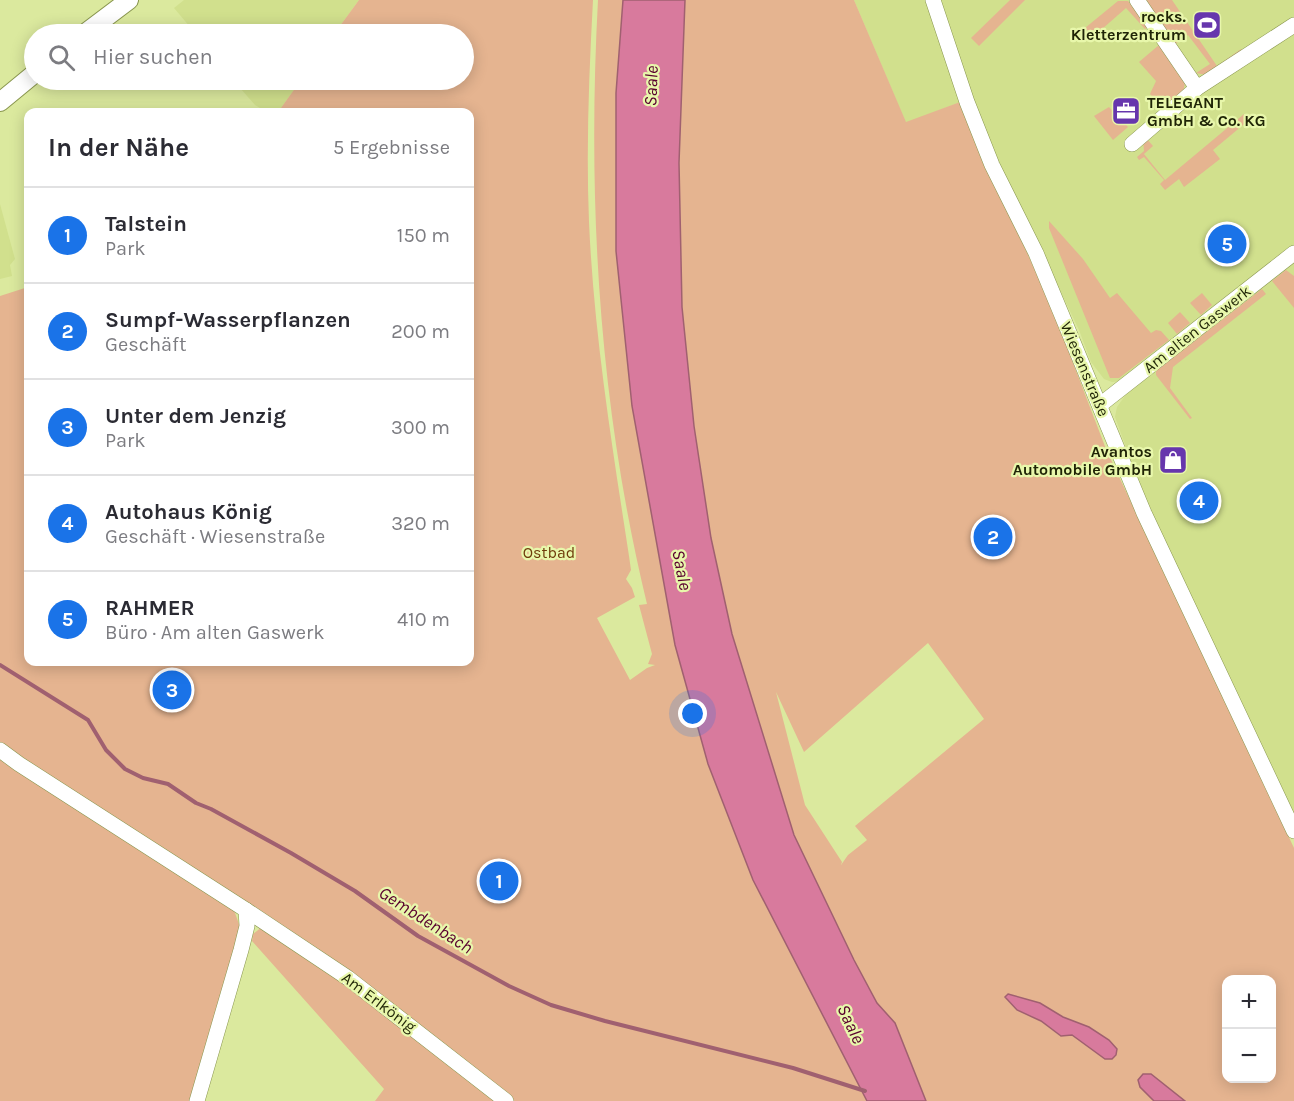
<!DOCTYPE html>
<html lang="de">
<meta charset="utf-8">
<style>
:root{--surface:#fff;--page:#f2f2f3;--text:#2b2b33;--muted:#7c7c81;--line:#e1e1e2;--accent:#1a73e8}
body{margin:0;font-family:Karla,sans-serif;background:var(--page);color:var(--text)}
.controls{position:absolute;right:18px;bottom:18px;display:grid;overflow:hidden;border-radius:12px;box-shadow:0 3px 15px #0003}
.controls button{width:54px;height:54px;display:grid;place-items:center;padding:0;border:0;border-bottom:2px solid var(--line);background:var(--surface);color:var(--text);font:30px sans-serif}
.you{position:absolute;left:693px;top:714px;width:21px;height:21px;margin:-15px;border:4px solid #fff;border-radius:50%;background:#1a73e8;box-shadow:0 0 0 9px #1a73e833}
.badge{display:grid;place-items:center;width:39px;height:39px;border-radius:50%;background:var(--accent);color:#fff;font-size:20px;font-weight:700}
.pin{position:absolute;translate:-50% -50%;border:3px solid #fff;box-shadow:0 2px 6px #0006}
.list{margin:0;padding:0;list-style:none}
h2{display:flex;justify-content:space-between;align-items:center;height:78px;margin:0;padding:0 24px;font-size:26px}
h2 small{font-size:20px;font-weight:400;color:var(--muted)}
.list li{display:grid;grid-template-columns:39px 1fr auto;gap:18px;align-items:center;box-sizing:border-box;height:96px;padding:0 24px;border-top:2px solid var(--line)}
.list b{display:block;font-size:22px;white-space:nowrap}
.list p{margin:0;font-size:20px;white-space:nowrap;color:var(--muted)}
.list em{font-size:20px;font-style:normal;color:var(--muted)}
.icon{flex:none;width:33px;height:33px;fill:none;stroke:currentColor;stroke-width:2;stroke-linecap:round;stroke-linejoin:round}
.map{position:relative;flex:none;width:1294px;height:1101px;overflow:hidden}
.search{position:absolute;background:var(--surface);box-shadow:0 3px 15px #0003;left:24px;top:24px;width:450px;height:66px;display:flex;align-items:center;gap:15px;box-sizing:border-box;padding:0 21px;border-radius:33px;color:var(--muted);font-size:22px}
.panel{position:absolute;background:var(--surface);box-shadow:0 3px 15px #0003;left:24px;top:108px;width:450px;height:558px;border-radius:12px}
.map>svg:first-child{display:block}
.built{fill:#d1e08d}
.green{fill:#e5b490;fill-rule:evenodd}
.water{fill:#d87a9d;stroke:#a06070;stroke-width:1.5}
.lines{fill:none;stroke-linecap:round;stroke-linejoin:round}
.stream{stroke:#a06070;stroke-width:4}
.minor-casing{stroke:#89964e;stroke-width:16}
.major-casing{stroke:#89964e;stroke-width:20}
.minor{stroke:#fff;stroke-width:15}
.major{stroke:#fff;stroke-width:18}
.labels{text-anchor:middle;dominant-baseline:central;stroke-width:4.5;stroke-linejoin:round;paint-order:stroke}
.poi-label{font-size:16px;font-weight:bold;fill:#1f2406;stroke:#e8f7ab;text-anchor:end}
.street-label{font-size:16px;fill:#1f2406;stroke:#e8f7ab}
.park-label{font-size:16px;fill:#6f3c0c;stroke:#e8f7ab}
.water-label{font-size:18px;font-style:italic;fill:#59012f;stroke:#e8f7ab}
</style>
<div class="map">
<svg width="1294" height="1101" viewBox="0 0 1294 1101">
<rect width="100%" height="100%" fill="#dbe99e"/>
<g class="built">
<path d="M184,0H359L334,34H196L174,8Z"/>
<path d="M854,0H927L960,102L906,123Z"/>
<path d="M940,0H1294V246L1122,381L1112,382L1104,379L1091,362L1079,330L987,138Z"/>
<path d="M233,80H301L278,112H267L255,105Z"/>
<path d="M0,204L15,259L10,265L12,276L0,279Z"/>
<path d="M1294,260V813L1164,542L1141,489L1115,417L1117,407L1127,393Z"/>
</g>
<g class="green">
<path d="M359,0H593C589,74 586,148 589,222C594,335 612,445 629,556L631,570L626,579L632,588L635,597L597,618L630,680L647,668L655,665L648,664L652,654L639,605L647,604C599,406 587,202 598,0H623L616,93V251L632,406L675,645L708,764L753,880L867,1101H375L384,1089L252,941L253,934L262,927L234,910L240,927L191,1101H0V296L28,287V662H470V112H278L301,80H464V34H334Z"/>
<path d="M685,0H854L906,122L960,102L1054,313L1106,449L1294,848V1101H1185L1151,1074L1140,1087L1154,1101H926L895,1023L877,1003L854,960L794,835L732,634L711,538L694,426L682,307L679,163ZM928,643L984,719L855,826L867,840L848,855L841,865L842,862L805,805L776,692L804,752ZM1226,980H1272V1078H1226ZM1005,997C1050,998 1080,1032 1112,1059H1105L1072,1035L1060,1036L1041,1021L1017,1010Z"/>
<path d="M1010,0H1025L979,46L971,38Z"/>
<path d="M1144,0H1172L1217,66L1241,49L1244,53L1207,75L1196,73L1210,64L1188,35L1175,44Z"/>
<path d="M1118,1H1128L1148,26L1145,29L1126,8L1093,37L1085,28Z"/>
<path d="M1159,45L1185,83L1183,93L1164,109L1150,94L1156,81L1139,62Z"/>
<path d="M1109,107L1128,127L1113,140L1094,116Z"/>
<path d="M1244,114L1249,120L1213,150L1220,159L1184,187L1179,179L1165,190L1160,184L1164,180L1144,157L1139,160L1137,157L1144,151L1143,140L1145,137L1153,146L1144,154L1165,180Z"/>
<path d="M1049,221L1083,259L1110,298L1117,293L1151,333L1156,330L1161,331L1169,340L1119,378H1110L1049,228Z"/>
<path d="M1286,270L1294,276V308L1272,281Z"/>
<path d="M1262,289L1266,294L1173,367L1170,388L1192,418L1190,419L1156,375V371Z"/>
<path d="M1202,293L1212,305L1201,315L1190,303Z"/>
<path d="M1180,312L1190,323L1177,334L1168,323Z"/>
</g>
<g class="water">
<path d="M623,0H685L679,163L682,307L694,426L711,538L732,634L794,835L854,960L877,1003L895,1023L926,1101H867L753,880L708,764L675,645L632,406L616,251V93Z"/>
<path d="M1008,994L1040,1003L1063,1017L1089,1027L1109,1040L1117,1049L1116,1055L1112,1059H1105L1072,1035L1061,1036L1041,1021L1017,1010L1005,997Z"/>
<path d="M1143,1074H1151L1185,1101H1154L1140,1087L1138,1080Z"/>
</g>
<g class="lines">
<path class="stream" d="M0,665L88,720L106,750L125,769L143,778L168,784L196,803L211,809L291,853L355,891L418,936L509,986L551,1005L605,1021L793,1068L865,1091"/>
<g class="minor-casing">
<g id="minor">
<path d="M933,0L967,102L992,165L1036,253L1144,513L1294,831"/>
<path d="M1137,0L1197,88"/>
<path d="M1132,144L1197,88L1294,25"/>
<path d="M1100,405L1294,253"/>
<path d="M0,750L19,764L246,910L348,978L506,1101"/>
<path d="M197,1101L241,950L247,926L246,910"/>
</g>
</g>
<g class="major-casing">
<g id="major">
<path d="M84,34L129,0"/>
<path d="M0,102L34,74"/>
</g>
</g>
<use href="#minor" class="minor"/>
<use href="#major" class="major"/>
</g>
<defs>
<g id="stadium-square" transform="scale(1.5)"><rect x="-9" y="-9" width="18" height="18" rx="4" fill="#6636ad" stroke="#e8f7ab"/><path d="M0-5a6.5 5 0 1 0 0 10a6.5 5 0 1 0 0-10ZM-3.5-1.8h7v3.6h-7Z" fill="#fff"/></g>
<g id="office-square" transform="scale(1.5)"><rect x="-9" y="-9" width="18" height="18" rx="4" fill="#6636ad" stroke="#e8f7ab"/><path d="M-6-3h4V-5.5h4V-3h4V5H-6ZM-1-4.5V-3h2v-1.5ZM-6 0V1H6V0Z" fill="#fff"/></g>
<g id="shop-square" transform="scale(1.5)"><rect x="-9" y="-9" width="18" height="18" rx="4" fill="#6636ad" stroke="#e8f7ab"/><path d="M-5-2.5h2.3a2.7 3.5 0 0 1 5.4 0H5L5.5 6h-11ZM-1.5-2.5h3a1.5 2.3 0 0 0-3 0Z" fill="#fff"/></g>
</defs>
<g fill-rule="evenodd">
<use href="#stadium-square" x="1207" y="25"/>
<use href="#office-square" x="1126" y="111"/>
<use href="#shop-square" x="1173" y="460"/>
</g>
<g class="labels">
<g class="poi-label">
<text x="1186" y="16">rocks.<tspan x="1186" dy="18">Kletterzentrum</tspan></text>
<text x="1147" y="102" text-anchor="start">TELEGANT<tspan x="1147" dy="18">GmbH &amp; Co. KG</tspan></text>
<text x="1152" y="451">Avantos<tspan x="1152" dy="18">Automobile GmbH</tspan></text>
</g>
<g class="street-label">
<text transform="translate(1197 329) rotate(-38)">Am alten Gaswerk</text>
<text transform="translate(1085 369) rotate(67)">Wiesenstraße</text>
<text transform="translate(379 1002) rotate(37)">Am Erlkönig</text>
</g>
<g class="park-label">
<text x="549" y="552">Ostbad</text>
</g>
<g class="water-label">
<text transform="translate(651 86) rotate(-88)">Saale</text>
<text transform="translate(682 570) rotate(79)">Saale</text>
<text transform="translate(426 920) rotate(33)">Gembdenbach</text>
<text transform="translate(851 1024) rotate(65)">Saale</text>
</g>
</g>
</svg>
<div class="controls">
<button>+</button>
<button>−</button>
</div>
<div class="you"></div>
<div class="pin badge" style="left:499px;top:881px">1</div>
<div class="pin badge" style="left:993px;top:537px">2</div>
<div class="pin badge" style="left:172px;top:690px">3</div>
<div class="pin badge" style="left:1199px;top:501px">4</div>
<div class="pin badge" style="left:1227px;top:244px">5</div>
<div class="search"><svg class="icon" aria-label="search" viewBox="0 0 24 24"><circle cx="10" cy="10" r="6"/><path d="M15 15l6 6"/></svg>Hier suchen</div>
<section class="panel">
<h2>In der Nähe<small>5 Ergebnisse</small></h2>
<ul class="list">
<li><span class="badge">1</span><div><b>Talstein</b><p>Park</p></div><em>150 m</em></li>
<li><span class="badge">2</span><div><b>Sumpf-Wasserpflanzen</b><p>Geschäft</p></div><em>200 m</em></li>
<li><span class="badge">3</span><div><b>Unter dem Jenzig</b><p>Park</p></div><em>300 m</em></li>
<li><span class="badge">4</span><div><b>Autohaus König</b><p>Geschäft · Wiesenstraße</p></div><em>320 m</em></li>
<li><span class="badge">5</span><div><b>RAHMER</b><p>Büro · Am alten Gaswerk</p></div><em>410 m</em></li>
</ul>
</section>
</div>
